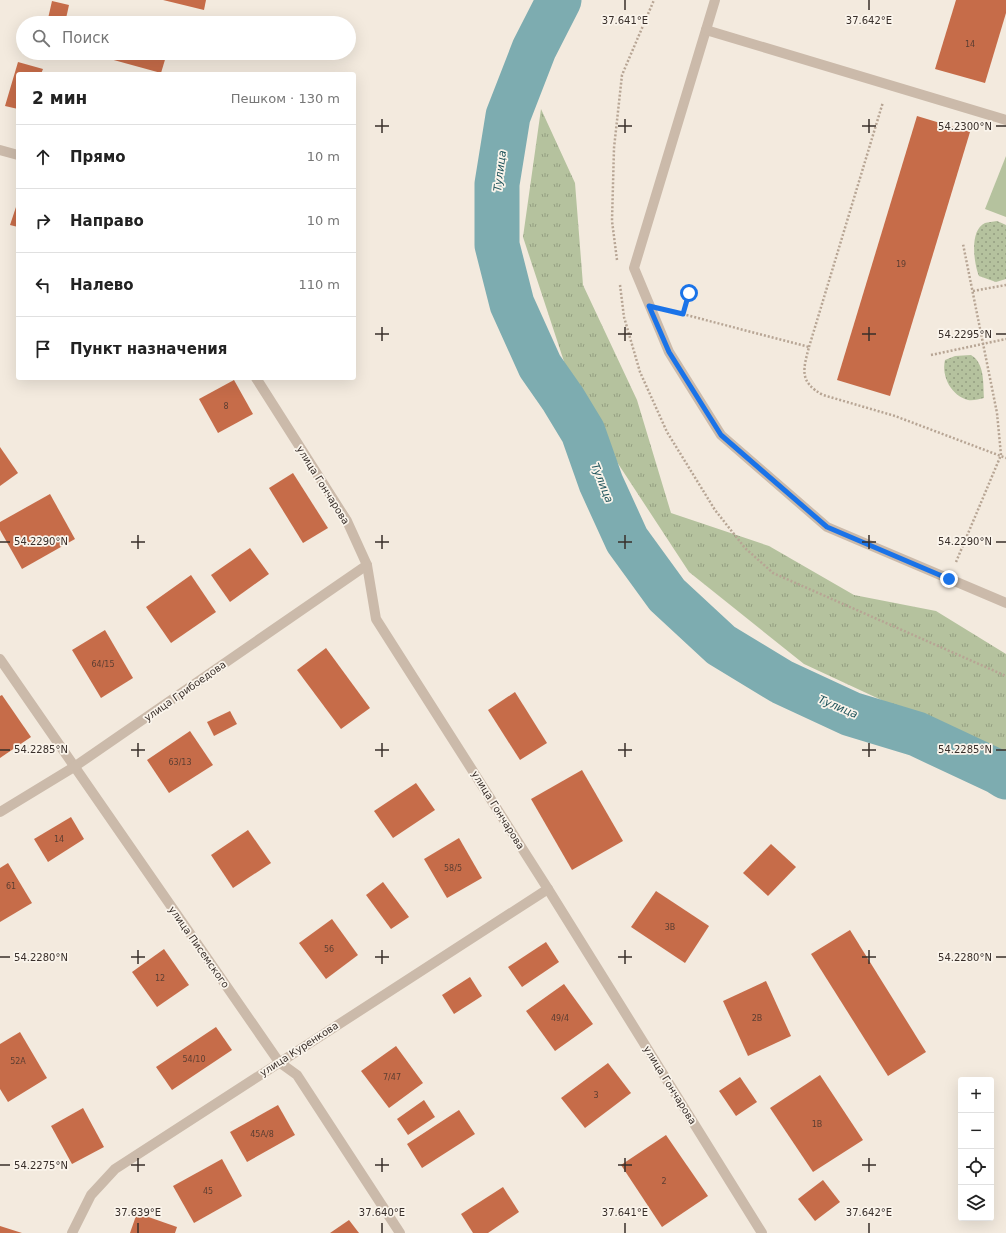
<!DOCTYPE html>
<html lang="ru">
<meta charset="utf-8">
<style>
:root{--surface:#fff;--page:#f2f2f2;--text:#222;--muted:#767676;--line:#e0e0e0}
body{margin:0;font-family:"DejaVu Sans",sans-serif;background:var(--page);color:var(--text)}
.controls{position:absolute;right:12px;bottom:12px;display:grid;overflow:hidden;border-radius:4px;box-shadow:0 4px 16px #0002}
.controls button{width:36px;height:36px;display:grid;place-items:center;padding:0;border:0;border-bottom:1px solid var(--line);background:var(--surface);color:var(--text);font:20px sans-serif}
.stop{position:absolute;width:12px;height:12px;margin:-9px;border:3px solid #1a73e8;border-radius:50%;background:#fff}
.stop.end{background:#1a73e8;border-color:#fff;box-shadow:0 1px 4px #0008}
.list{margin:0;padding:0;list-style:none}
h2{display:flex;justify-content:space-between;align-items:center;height:52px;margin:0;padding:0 16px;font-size:17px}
h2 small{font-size:13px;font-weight:400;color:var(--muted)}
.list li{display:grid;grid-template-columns:26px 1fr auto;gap:12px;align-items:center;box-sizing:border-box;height:64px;padding:0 16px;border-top:1px solid var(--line)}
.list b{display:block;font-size:15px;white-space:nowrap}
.list em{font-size:13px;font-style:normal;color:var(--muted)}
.icon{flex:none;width:22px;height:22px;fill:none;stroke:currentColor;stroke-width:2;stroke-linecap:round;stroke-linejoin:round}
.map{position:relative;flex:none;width:1006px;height:1233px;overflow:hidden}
.search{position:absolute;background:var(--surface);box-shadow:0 4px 16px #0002;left:16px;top:16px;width:340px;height:44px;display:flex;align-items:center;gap:10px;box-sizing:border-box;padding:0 14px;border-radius:22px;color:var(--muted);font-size:15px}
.panel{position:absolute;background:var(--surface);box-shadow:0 4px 16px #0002;left:16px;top:72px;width:340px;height:308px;border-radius:4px}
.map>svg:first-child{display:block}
.grass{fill:url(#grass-tufts)}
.park{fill:url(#park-dots)}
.pitch{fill:#b5c29e}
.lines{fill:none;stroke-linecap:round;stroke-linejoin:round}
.river{stroke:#7dacb0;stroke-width:45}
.building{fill:#c66c49}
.path{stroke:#b7a594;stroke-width:2.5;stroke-dasharray:2 2;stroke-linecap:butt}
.service{stroke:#cbbaaa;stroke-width:10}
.minor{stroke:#cbbaaa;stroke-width:10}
.route{stroke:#1a73e8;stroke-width:5}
.ticks{fill:none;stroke:#392f2a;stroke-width:1.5}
.labels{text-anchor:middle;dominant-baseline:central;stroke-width:3.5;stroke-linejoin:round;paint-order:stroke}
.number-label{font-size:8px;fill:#5c3e32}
.street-label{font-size:10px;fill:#392f2a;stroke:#faf4eb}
.water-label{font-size:11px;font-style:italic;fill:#1f545b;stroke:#faf4eb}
.ticks-label{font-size:10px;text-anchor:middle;fill:#392f2a;stroke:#faf4eb;stroke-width:3.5;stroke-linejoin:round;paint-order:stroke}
</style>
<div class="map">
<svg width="1006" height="1233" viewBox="0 0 1006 1233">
<defs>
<pattern id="grass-tufts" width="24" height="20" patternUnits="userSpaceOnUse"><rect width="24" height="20" fill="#b5c29e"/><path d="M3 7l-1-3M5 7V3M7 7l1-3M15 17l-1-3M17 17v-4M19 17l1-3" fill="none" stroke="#949e81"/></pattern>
<pattern id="park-dots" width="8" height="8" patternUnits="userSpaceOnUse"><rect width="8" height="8" fill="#b5c29e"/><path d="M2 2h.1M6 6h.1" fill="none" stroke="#949e81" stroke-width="1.8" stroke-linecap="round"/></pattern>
</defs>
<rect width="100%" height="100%" fill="#f3eade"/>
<path class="grass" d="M541,109L575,183L583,285L637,400L671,513L769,546L854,595L936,611L1006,654V758L804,664L689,572L577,401L523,237Z"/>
<g class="park">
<path d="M997,221L1006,225V279L996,282L979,276C974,264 969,230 985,223C988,222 993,222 997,221Z"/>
<path d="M971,355C985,363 983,384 984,398C979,399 973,401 968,400C952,396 941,377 945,360L955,356Z"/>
</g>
<path class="pitch" d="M1006,156V217L985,209Z"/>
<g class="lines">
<path class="river" d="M559,0L534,49L508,116L497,184V245L512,304L540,366L563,399L583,432L601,483L627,540L667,595L721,645L782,682L851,714L917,734L998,772L1006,777"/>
</g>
<g class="building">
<path d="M163,0H206L204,10Z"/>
<path d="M956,0H1006V13L985,83L935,69Z"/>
<path d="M52,1L69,5L65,23H47Z"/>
<path d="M121,19L134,23H120Z"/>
<path d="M112,53H167L161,73L110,59Z"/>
<path d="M18,62L43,69L41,74H18V109L5,106Z"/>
<path d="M917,116L970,132L890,396L837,380Z"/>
<path d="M18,201V227L10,225Z"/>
<path d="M234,380L253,414L218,433L199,399Z"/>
<path d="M0,447L18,473L0,486Z"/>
<path d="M293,473L328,528L303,543L269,488Z"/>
<path d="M50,494L75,539L22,569L0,530V522Z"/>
<path d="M250,548L269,574L230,602L211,575Z"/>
<path d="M191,575L216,612L171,643L146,607Z"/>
<path d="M105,630L133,678L101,698L72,650Z"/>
<path d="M326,648L370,708L341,729L297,670Z"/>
<path d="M515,692L547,743L520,760L488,710Z"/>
<path d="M2,695L31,737L0,758V696Z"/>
<path d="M230,711L237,724L214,736L207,722Z"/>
<path d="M190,731L213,765L169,793L147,760Z"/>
<path d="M582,770L623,841L572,870L531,799Z"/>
<path d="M416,783L435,810L393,838L374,811Z"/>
<path d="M71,817L84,839L48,862L34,839Z"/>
<path d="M248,830L271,863L233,888L211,855Z"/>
<path d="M459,838L482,878L447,898L424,859Z"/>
<path d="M771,844L796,867L768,896L743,873Z"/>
<path d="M8,863L32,903L0,922V868Z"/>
<path d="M383,882L409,917L391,929L366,895Z"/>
<path d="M656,891L709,926L685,963L631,927Z"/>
<path d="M332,919L358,955L326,979L299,943Z"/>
<path d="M850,930L926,1052L888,1076L811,954Z"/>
<path d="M546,942L559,962L522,987L508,967Z"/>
<path d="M164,949L189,985L157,1007L132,972Z"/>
<path d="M470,977L482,996L454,1014L442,995Z"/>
<path d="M766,981L791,1036L748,1056L723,1001Z"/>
<path d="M564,984L593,1024L555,1051L526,1011Z"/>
<path d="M216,1027L232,1050L172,1090L156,1067Z"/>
<path d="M20,1032L47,1078L8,1102L0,1089V1044Z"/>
<path d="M396,1046L423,1083L389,1108L361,1071Z"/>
<path d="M608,1063L631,1093L585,1128L561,1098Z"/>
<path d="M820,1075L863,1140L813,1172L770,1108Z"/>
<path d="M740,1077L757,1102L736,1116L719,1091Z"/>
<path d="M424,1100L435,1117L408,1135L397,1119Z"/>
<path d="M278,1105L295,1135L247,1162L230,1132Z"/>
<path d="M83,1108L104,1147L72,1164L51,1126Z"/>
<path d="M459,1110L475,1134L422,1168L407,1144Z"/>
<path d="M666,1135L708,1196L662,1227L621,1165Z"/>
<path d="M222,1159L242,1196L194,1223L173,1186Z"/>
<path d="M823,1180L840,1202L815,1221L798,1199Z"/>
<path d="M503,1187L519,1212L488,1233H473L461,1214Z"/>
<path d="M137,1213L177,1227L175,1233H130Z"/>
<path d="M349,1220L359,1233H330Z"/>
<path d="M0,1226L22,1233H0Z"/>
</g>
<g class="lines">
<g class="path">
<path d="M617,260L612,221L614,148L622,75L654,0"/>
<path d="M620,285L624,317L640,372L667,432L715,510L745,548L773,573L1006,676"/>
<path d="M973,291L1006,285"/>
<path d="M671,311L809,347C803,370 799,382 823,395L895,416L1006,458"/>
<path d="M683,314L689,293"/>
<path d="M809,347L883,102"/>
<path d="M931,355L1006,339"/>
<path d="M956,562L1001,455L997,413L963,244"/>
</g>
<g class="service">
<path d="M715,0L634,268L669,352L721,435L827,527L1006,603"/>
<path d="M706,30L1006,120"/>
</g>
<g class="minor">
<path d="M0,150L18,155"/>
<path d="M256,378L347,521L367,565L376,619L548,889L762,1233"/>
<path d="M0,659L279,1062L297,1075L400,1233"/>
<path d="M0,812L74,767L367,565"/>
<path d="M72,1233L91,1195L115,1169L548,889"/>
</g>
</g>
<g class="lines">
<path class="route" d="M689,293L683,314L649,306L669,352L721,435L827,527L949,579"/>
</g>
<path class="ticks" d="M625,0V10M869,0V10M382,119V133M625,119V133M869,119V133M375,126H389M618,126H632M862,126H876M996,126H1006M382,327V341M625,327V341M869,327V341M375,334H389M618,334H632M862,334H876M996,334H1006M138,535V549M382,535V549M625,535V549M869,535V549M0,542H10M131,542H145M375,542H389M618,542H632M862,542H876M996,542H1006M138,743V757M382,743V757M625,743V757M869,743V757M0,750H10M131,750H145M375,750H389M618,750H632M862,750H876M996,750H1006M138,950V964M382,950V964M625,950V964M869,950V964M0,957H10M131,957H145M375,957H389M618,957H632M862,957H876M996,957H1006M138,1158V1172M382,1158V1172M625,1158V1172M869,1158V1172M0,1165H10M131,1165H145M375,1165H389M618,1165H632M862,1165H876M138,1223V1233M382,1223V1233M625,1223V1233M869,1223V1233"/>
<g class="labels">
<g class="number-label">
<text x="970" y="44">14</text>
<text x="901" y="264">19</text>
<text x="226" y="406">8</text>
<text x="103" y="664">64/15</text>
<text x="180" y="762">63/13</text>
<text x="59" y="839">14</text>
<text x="453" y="868">58/5</text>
<text x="11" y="886">61</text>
<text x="670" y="927">3В</text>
<text x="329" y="949">56</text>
<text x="160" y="978">12</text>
<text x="560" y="1018">49/4</text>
<text x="757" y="1018">2В</text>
<text x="194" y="1059">54/10</text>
<text x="18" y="1061">52А</text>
<text x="392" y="1077">7/47</text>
<text x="596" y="1095">3</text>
<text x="817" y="1124">1В</text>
<text x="262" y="1134">45А/8</text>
<text x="664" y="1181">2</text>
<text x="208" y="1191">45</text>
</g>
<g class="street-label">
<text transform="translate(323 485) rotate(58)">улица Гончарова</text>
<text transform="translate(185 691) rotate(-35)">улица Грибоедова</text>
<text transform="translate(498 810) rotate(58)">улица Гончарова</text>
<text transform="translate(199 947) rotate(55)">улица Писемского</text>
<text transform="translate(299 1049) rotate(-33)">улица Куренкова</text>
<text transform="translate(670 1085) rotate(58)">улица Гончарова</text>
</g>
<g class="water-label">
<text transform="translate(500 171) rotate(-83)">Тулица</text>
<text transform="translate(602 483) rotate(68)">Тулица</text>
<text transform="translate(838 707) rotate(23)">Тулица</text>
</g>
</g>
<g class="ticks-label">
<text x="625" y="24">37.641°E</text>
<text x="869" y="24">37.642°E</text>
<text x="965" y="130">54.2300°N</text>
<text x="965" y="338">54.2295°N</text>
<text x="41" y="545">54.2290°N</text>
<text x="965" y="545">54.2290°N</text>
<text x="41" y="753">54.2285°N</text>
<text x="965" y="753">54.2285°N</text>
<text x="41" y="961">54.2280°N</text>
<text x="965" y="961">54.2280°N</text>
<text x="41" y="1169">54.2275°N</text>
<text x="138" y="1216">37.639°E</text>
<text x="382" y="1216">37.640°E</text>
<text x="625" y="1216">37.641°E</text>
<text x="869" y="1216">37.642°E</text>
</g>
</svg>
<div class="controls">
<button>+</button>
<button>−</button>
<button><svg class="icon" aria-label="locate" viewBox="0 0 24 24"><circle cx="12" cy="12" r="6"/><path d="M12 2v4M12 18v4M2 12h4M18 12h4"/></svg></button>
<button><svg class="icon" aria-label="layers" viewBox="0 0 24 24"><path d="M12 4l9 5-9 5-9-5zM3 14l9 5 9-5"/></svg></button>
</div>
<div class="stop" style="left:689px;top:293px"></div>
<div class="stop end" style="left:949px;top:579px"></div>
<div class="search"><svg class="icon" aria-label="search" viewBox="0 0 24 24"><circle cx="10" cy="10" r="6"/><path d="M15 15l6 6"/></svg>Поиск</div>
<section class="panel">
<h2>2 мин<small>Пешком · 130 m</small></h2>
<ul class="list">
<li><svg class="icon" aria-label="ahead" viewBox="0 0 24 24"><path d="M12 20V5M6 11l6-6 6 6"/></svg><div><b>Прямо</b></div><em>10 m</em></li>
<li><svg class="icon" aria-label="right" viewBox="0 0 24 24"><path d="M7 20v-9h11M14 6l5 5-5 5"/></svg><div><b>Направо</b></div><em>10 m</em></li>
<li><svg class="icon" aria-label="left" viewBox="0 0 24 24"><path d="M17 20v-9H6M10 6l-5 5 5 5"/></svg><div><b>Налево</b></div><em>110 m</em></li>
<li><svg class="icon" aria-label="arrive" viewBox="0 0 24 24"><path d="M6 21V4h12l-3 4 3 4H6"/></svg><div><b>Пункт назначения</b></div></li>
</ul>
</section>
</div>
